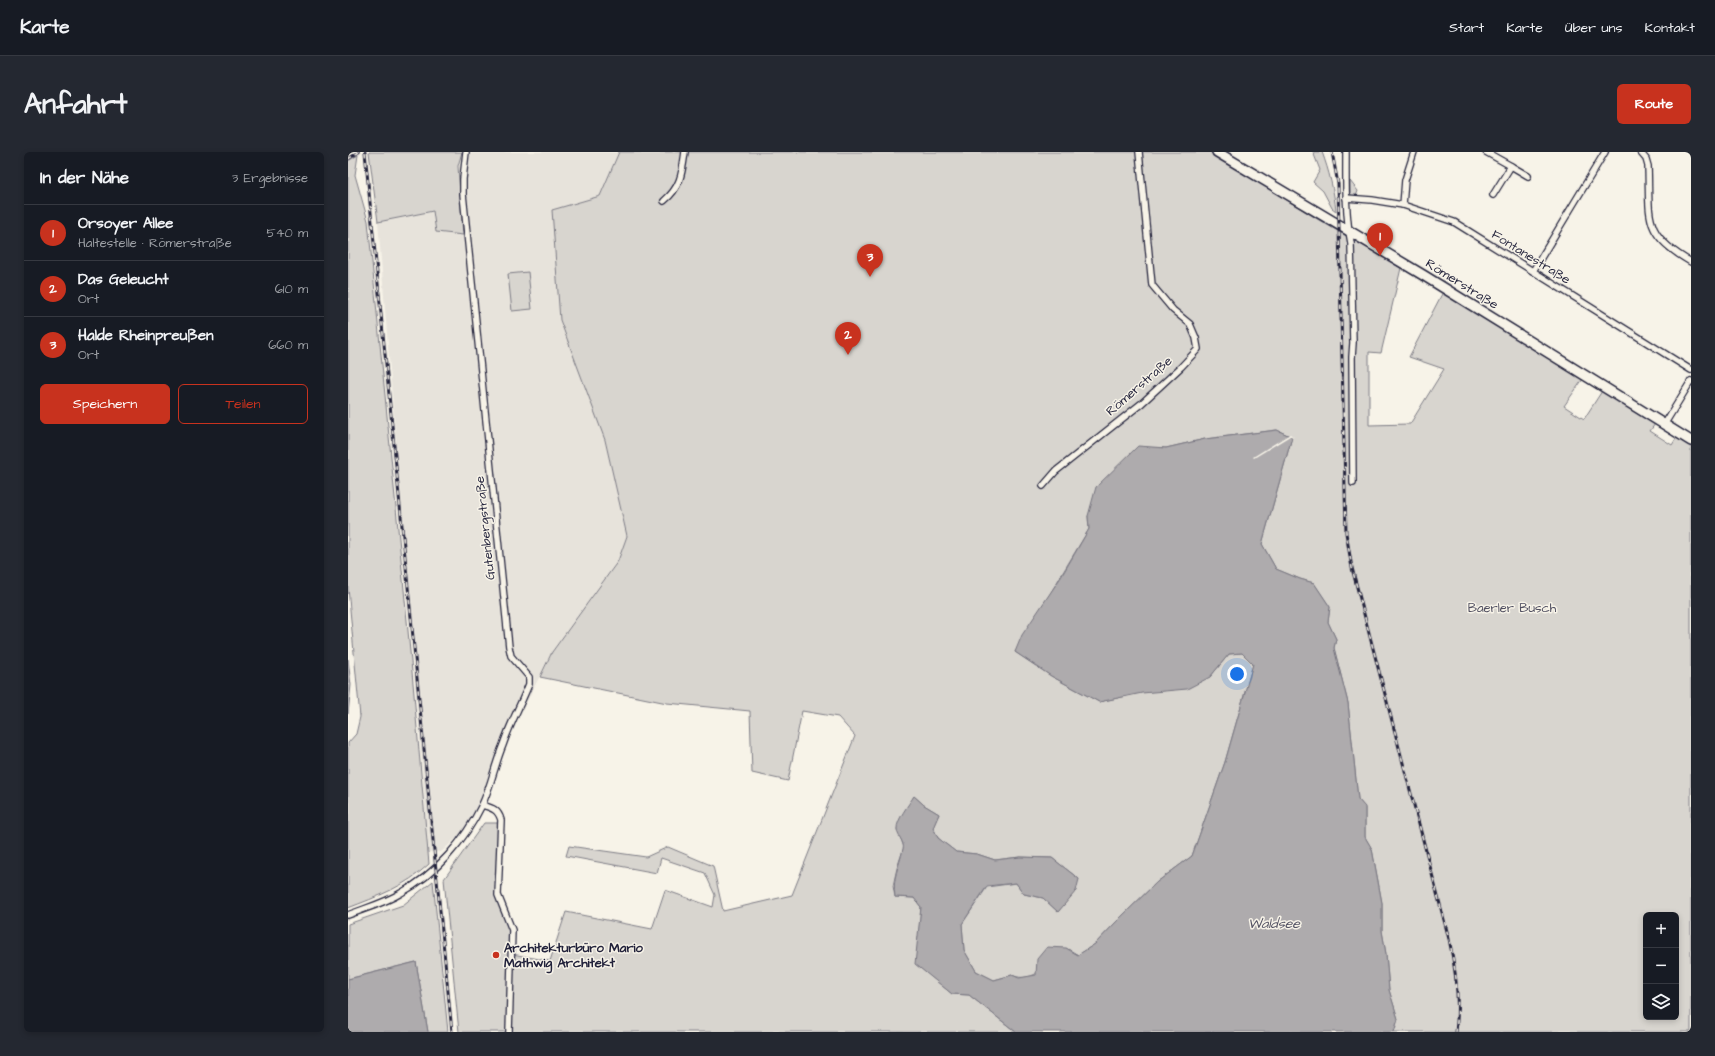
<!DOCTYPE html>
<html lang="de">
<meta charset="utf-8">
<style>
:root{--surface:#171b24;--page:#242831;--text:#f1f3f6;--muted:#9ea1a6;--line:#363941;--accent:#c8321e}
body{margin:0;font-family:"Architects Daughter",sans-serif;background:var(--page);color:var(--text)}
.controls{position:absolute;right:12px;bottom:12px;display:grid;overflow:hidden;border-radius:6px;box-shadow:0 2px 6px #0003}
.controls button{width:36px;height:36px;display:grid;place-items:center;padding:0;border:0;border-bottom:1px solid var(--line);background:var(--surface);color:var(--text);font:20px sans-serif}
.you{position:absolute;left:889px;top:522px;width:14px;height:14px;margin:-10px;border:3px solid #fff;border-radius:50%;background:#1a73e8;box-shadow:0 0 0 6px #1a73e833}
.badge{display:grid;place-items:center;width:26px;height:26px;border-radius:50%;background:var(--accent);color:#fff;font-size:13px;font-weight:700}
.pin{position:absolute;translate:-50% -33px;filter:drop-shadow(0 1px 2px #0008)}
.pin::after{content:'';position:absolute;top:21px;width:14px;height:12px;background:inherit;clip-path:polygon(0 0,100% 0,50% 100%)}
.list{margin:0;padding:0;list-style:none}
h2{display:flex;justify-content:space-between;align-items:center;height:52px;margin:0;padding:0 16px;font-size:17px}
h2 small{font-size:13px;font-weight:400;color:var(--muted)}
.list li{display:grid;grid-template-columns:26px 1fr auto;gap:12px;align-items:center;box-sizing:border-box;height:56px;padding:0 16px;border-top:1px solid var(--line)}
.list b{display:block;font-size:15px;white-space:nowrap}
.list p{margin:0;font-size:13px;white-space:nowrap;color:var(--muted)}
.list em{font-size:13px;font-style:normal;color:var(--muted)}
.actions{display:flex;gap:8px;padding:12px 16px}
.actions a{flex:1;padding:9px 0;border:1px solid var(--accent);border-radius:6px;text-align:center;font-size:14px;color:var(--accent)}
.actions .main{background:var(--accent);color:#fff}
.icon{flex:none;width:22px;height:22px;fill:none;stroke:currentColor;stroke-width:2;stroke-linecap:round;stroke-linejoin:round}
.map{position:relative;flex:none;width:1343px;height:880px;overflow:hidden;border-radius:6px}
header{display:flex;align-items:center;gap:24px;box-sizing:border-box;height:56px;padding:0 20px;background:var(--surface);border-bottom:1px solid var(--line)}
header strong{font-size:19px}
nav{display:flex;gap:22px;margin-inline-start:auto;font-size:14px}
.intro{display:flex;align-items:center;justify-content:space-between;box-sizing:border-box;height:96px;padding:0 24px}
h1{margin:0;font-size:28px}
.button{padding:10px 18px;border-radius:6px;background:var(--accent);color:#fff;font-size:14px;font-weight:700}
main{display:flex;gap:24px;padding:0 24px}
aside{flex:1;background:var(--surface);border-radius:6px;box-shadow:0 2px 6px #0003}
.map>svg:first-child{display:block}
.built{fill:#e7e3db}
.green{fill:#d8d5cf;stroke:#7d7c85;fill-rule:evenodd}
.water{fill:#aeabad;stroke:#76747f}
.pier{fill:#f7f3e8}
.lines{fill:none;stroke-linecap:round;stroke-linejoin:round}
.minor-casing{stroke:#22223b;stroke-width:8}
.primary-casing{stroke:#22223b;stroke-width:12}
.minor{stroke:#f7f3e8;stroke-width:5.5}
.primary{stroke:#f7f3e8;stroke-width:9}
.rail-casing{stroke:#22223b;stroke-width:3}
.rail{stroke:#f7f3e8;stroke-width:1.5;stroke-dasharray:4.5;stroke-linecap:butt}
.poi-dot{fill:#c8321e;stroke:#f7f3e8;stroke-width:1.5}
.labels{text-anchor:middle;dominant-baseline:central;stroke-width:3;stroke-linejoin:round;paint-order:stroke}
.street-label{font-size:13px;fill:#22223b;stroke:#f7f3e8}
.park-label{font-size:13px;fill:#504f60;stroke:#f7f3e8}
.poi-label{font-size:13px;font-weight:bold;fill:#22223b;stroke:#f7f3e8;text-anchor:start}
.water-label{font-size:14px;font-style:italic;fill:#535263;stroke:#f7f3e8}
</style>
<header>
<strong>Karte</strong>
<nav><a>Start</a><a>Karte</a><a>Über uns</a><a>Kontakt</a></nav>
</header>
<div class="intro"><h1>Anfahrt</h1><a class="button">Route</a></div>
<main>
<aside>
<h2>In der Nähe<small>3 Ergebnisse</small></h2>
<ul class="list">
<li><span class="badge">1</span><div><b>Orsoyer Allee</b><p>Haltestelle · Römerstraße</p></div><em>540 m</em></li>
<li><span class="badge">2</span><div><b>Das Geleucht</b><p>Ort</p></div><em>610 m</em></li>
<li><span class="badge">3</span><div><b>Halde Rheinpreußen</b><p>Ort</p></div><em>660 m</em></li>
</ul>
<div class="actions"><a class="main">Speichern</a><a>Teilen</a></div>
</aside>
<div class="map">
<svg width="1343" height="880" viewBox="0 0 1343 880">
<rect width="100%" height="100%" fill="#f7f3e8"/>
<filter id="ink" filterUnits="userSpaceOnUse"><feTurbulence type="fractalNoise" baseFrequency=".025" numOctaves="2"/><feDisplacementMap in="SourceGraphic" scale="8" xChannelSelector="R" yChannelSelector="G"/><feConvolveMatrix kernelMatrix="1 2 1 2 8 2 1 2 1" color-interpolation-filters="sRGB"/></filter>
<g filter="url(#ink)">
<path class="built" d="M115,0H271L252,44L204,58L279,384L270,409L204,500L143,620L134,645L114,681L93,700H81L30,70L86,59L115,83L111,16Z"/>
<g class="green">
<path d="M21,0H114L110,14L115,83L88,80L85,59L30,70Z"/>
<path d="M271,0H862L971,68L1053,116L1033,201L1021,200V273L1062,272L1096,217L1061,205L1095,140L1235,227L1216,254L1236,267L1254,239L1307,272L1302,279L1324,293L1329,285L1343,293V880H1046L1050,867L1041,838L1038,802L1034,779V751L1024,697L1017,685V656L1010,647L1000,551L986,496L988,487L980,470L982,455L966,431L952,427L928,417L914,392L944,285L929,278L857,287L818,296L790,295L740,364L741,377L667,500L703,524L751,550L862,525L881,502L894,501L905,512L877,610L844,704L809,730L770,768L747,792L730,803L718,796C703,810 685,833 664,823L646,828L628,819L616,798L614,772L639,735L668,731L676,742L695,746L710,760L731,727L704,706L672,705L647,708L629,702L608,700L590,686L585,675L591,662L576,653L566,644L549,677L556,695L549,716L545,734L547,745L566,746L573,755L568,812L604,842L621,843L668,880H111L96,727L136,671H151L149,743L163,779L164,802L202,809L218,760L304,777L317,738L365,755L367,743L357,721L313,706L309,721L218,704L221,694L298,705L320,695L365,714L375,759L444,743L507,584L490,565L454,559L440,629L404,621L402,559L319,551L192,525L204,500L270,409L279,384L257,288L212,168L204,58L252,44ZM1298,763H1328V865H1298Z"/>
<path d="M965,0H974C981,19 986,39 988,59L984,56L975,39L965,30L972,18Z"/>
<path d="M10,3L7,23L20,69L64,520L81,712C58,734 29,745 0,756V591L8,582L12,565L0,436V9Z"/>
<path d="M1002,29L1010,39L1008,44L1002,43Z"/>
<path d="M180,120L184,157L164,159L160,122Z"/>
<path d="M0,507L3,533L0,562Z"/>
<path d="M85,729L100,880H80L68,810L0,827V772L55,753Z"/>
</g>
<g class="water">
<path d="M929,278L944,285L914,392L928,417L952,427L966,431L982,455L980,470L988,487L986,496L1000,551L1010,647L1017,655V685L1024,697L1034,751V779L1038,802L1041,838L1050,867L1046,880H668L621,843L604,842L567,812L573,755L566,746L547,745C544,726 551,715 555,697C557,690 549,684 549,677C548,669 561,652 566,644L576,653L591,662L585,676L590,686L608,700L629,702L647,708L672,705L704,706L731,727L728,739L710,760L695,746L676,742L668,731L639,734L614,772L616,798L628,819L646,828L664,823L671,826L688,823L689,807L699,795L718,796L730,803L747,792L770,768L809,730L844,704L877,610L905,512L894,501L881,502L862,525L839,537L794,541L751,550L703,524L667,500L674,483L713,425L741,377L740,364L748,335L790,294L818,296L857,287Z"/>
<path d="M68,810L80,880H0V827Z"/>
</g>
<path class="pier" d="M942,282L946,285L942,284L906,306L905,305Z"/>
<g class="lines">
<g class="minor-casing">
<g id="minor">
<path d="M998,0C998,30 997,61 1003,91L1005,191L1004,205L1005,331"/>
<path d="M1138,0L1163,14"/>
<path d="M1292,0L1298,7L1300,14C1302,66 1294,82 1343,110"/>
<path d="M1145,43L1163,14L1180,24"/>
<path d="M998,46L1024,48L1055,53L1106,70L1343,218"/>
<path d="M316,49C333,35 334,21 337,0"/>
<path d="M1055,53L1057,28L1066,0"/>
<path d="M1185,119L1257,0"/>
<path d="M1316,273L1343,229"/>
<path d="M695,334L708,319L794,251L833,215L850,197L848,186L842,172L825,158L804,133L791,0"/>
<path d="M134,653C144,656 150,657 153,668L150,743L164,778L161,880"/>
<path d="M0,763C18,756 37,751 53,741C88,722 117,688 134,653C143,634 147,612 155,593C162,572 173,552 181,532V525L163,504L161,495L115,42V27L118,0"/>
</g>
</g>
<g class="primary-casing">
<path id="primary" d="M869,0L1075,123L1343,289"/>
</g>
<use href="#minor" class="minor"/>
<use href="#primary" class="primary"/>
<g class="rail-casing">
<g id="rail">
<path d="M17,0L104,880"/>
<path d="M984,0L990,32L998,381L1004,416L1101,787C1108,818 1112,848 1108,880"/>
<path d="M0,7L11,0"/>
</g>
</g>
<use href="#rail" class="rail"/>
</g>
</g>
<circle class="poi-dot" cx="148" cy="803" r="4"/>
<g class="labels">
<g class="street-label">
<text transform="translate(1183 105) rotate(32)">Fontanestraße</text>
<text transform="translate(1114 132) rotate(32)">Römerstraße</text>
<text transform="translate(791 234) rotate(-41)">Römerstraße</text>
<text transform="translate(137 376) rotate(-96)">Gutenbergstraße</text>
</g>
<g class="park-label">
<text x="1164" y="456">Baerler Busch</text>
</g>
<g class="poi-label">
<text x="156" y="796">Architekturbüro Mario<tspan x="156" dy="15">Mathwig Architekt</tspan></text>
</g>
<g class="water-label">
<text x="926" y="772">Waldsee</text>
</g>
</g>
</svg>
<div class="controls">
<button>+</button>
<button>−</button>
<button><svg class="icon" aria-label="layers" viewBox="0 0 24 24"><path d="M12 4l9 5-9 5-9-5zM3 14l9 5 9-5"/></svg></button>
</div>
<div class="you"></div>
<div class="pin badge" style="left:1032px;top:104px">1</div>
<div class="pin badge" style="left:500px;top:203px">2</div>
<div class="pin badge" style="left:522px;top:125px">3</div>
</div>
</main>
